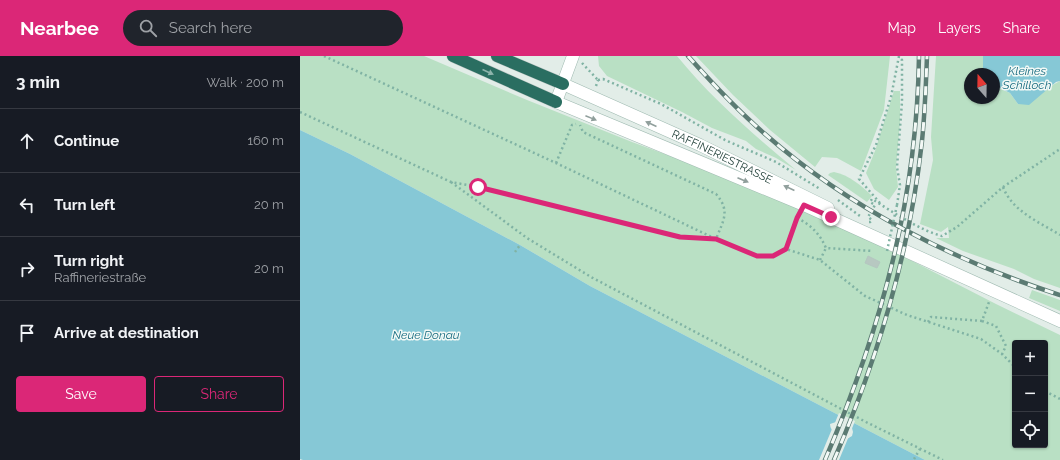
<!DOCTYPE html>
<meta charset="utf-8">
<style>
:root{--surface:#171b24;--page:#20242c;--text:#f1f3f6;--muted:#9ea1a6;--line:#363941;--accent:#db2777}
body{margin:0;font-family:Raleway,sans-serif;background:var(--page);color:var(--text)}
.controls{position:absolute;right:12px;bottom:12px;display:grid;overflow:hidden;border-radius:4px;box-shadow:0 1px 3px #0004}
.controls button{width:36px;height:36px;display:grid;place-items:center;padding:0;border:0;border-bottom:1px solid var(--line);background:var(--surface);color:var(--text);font:20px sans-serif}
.compass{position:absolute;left:664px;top:12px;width:36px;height:36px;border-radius:50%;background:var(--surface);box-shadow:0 1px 3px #0004;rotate:340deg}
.stop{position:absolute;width:12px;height:12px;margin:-9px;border:3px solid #db2777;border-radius:50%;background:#fff}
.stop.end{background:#db2777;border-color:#fff;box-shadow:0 1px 4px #0008}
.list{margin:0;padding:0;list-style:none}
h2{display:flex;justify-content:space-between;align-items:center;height:52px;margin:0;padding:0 16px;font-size:17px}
h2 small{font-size:13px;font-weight:400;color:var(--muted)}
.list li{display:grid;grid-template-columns:26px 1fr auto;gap:12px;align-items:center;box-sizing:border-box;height:64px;padding:0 16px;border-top:1px solid var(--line)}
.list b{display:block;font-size:15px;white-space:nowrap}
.list p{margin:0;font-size:13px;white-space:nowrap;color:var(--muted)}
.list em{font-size:13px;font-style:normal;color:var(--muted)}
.actions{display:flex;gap:8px;padding:12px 16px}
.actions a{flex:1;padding:9px 0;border:1px solid var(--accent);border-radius:4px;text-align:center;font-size:14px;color:var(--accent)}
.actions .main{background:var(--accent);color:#fff}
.icon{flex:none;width:22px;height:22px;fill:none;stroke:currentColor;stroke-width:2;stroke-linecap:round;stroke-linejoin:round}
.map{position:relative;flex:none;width:760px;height:404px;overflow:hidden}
header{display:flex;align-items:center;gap:24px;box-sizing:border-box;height:56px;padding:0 20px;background:var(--accent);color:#fff}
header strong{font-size:19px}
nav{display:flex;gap:22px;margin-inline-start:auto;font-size:14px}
.search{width:280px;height:36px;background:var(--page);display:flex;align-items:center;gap:10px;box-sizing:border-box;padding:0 14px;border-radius:22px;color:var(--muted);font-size:15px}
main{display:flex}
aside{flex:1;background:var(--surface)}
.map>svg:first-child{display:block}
.green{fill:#b9e0c4;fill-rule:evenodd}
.water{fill:#86c8d6;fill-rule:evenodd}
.pier{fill:#e2ede8}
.building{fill:#b7c8c1;stroke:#b4c7c0}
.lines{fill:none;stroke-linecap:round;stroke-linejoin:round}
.secondary-casing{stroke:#9fbab1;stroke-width:13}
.highway-casing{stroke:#c1c9c7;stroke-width:13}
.path{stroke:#80b3a4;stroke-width:2.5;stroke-dasharray:2 3;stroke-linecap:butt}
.secondary{stroke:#fff;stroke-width:12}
.highway{stroke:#2a6e61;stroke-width:12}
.rail-casing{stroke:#5b7b73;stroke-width:4.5}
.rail{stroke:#f3f9f6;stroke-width:3;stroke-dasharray:9;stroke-linecap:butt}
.path-bridge{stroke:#80b3a4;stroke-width:2.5;stroke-dasharray:2 3;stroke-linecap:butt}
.oneway{fill:#8eb4ac}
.oneway2{fill:#909f9c}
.route{stroke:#db2777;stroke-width:5}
.labels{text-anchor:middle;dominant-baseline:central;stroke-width:3;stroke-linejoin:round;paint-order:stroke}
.street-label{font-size:11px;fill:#203f38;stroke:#f3f9f6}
.water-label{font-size:12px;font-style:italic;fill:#166b80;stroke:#f3f9f6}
</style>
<header>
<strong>Nearbee</strong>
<div class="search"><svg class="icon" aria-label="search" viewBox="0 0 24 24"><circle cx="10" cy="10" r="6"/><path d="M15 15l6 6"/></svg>Search here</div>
<nav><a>Map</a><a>Layers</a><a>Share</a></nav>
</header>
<main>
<aside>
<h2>3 min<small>Walk · 200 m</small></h2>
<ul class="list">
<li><svg class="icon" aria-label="ahead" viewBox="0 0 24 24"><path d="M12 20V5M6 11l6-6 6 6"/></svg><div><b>Continue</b></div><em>160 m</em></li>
<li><svg class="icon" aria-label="left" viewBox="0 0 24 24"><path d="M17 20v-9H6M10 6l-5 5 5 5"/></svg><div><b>Turn left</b></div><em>20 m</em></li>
<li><svg class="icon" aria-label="right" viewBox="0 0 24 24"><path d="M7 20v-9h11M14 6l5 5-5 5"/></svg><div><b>Turn right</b><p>Raffineriestraße</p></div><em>20 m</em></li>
<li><svg class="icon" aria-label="arrive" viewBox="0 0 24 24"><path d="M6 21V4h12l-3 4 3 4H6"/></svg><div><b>Arrive at destination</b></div></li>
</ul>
<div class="actions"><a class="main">Save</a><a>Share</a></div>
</aside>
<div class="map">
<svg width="760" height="404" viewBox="0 0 760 404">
<rect width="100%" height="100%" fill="#e2ede8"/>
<g class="green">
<path d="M0,0H124L227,44L332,86L416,117L581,189L696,248L760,279V404H625L290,230L220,189L50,98L0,74ZM715,287H745V389H715Z"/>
<path d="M298,0H377C411,42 454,79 496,114L476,102L456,93L446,85L412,72L382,56L307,20L299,10Z"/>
<path d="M396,0H590L584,54L561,115L537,102L522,101L515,111L470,74L433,39Z"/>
<path d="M636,0H683V18H670V42H694V30L710,37L718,48L760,25V232L734,223L714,213L663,195L636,182H649L648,171L641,176L620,168L633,104L631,81Z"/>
<path d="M594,35H600V66L596,111L598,131L589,144L574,133L566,117L575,95Z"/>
<path d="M534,116C549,119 562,130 572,140L567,146L528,119L530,117Z"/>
<path d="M732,234L760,244V255L729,242Z"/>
</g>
<g class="water">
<path d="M683,0H760V25L756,26L729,49L718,48L710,37L694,29V18H683Z"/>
<path d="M0,74L50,98L220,189L290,230L625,404H3L0,403ZM536,366L552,372L553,376L552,380L547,383C540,379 530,377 530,368Z"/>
</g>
<g class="pier">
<path d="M539,357L555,365L551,375L550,373L536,368L534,369Z"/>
<path d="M532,373L546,380H549L539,404H519Z"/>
</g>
<path class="building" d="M568,200L580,206L577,212L565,207Z"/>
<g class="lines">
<g class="secondary-casing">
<g id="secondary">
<path d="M273,0L256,46L504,149L760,265"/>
<path id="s1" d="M263,28L400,89L528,152"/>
</g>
</g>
<g class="highway-casing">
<g id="highway">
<path d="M153,0L256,46"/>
<path d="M197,0L263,28"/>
</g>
</g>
<g class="path">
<path d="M24,0L256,107L416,183L457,200H473L486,193L520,204L565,240L607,259L681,283L702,298L715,311"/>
<path d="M282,7L298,24"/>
<path d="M298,24L303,23L361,48L425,84L476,106L520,133"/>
<path d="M296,30L298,24"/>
<path d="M0,56L151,126L178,131L379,181L416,183C423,165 431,155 416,138L283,76L280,69"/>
<path d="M256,107L272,69L276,68"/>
<path d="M151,126L227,182L291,221L566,366L643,404"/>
<path d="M703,131C712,155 739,166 760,179"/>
<path d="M538,144L560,160"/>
<path d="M580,147L559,123L576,89L591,41L599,0"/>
<path d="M597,149L600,129L597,111L602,46V4L599,1"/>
<path d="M497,162C511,169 520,178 526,192L573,195"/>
<path d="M569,166H570L572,164L568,161L575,149L570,146L572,143C591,155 621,175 642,180L657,171L703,131L760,93"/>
<path d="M486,193L497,162"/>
<path d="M215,196L220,189"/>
<path d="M520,204L526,192"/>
<path d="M682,265L696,270L706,290L702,298"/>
<path d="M628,266L631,261L682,265L689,246"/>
<path d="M745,335L760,343"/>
<path d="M614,403L620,393"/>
</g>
<use href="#secondary" class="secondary"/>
<use href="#highway" class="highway"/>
<g class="rail-casing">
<g id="rail">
<path d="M388,0C412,27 437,54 465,78C549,152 654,205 760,239"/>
<path d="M525,404C581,273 617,144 619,0"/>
<path d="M534,404C578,302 610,195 622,85C625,56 626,28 627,0"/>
</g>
</g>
<use href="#rail" class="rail"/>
<path class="path-bridge" d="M587,195L597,149"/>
</g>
<defs><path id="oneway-solid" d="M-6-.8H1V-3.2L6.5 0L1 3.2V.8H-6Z"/></defs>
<use class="oneway" href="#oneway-solid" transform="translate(188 16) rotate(24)"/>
<g class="oneway2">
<use href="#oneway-solid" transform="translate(291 62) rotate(22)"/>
<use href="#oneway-solid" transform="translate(351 68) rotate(-156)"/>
<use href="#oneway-solid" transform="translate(443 124) rotate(23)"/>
<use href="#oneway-solid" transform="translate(489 132) rotate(-155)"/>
</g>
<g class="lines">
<path class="route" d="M178,131L380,181L416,183L457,200H473L486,193L497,162L504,149L531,161"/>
</g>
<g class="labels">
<g class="street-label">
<text stroke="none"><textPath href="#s1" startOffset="175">RAFFINERIESTRASSE</textPath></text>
</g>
<g class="water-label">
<text x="727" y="15">Kleines<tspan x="727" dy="14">Schilloch</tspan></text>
<text x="126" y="279">Neue Donau</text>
</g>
</g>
</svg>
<div class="controls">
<button>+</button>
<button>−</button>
<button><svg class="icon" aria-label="locate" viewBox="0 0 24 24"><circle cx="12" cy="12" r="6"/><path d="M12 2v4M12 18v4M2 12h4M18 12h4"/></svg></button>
</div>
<svg class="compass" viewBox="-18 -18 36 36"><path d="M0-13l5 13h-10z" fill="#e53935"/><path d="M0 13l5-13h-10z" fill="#9ea1a6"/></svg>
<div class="stop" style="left:178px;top:131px"></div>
<div class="stop end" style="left:531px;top:161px"></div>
</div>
</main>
